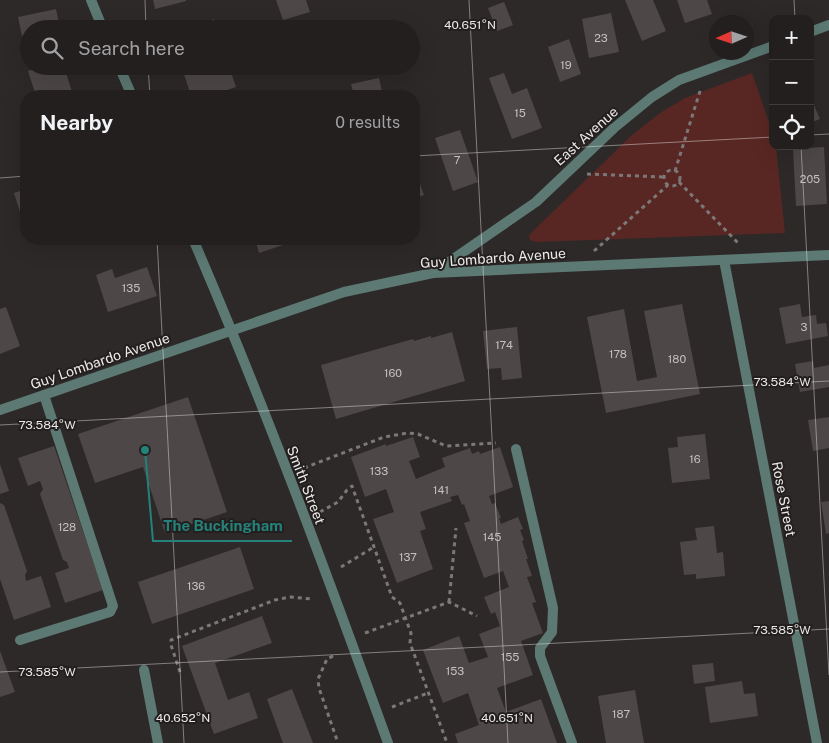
<!DOCTYPE html>
<meta charset="utf-8">
<style>
:root{--surface:#221f1e;--page:#2a2727;--text:#f1f3f6;--muted:#a2a2a4;--line:#3f3d3c}
body{margin:0;font-family:"Public Sans",sans-serif;background:var(--page);color:var(--text)}
.controls{position:absolute;right:15px;top:15px;display:grid;overflow:hidden;border-radius:10px;box-shadow:0 5px 20px #0002}
.controls button{width:45px;height:45px;display:grid;place-items:center;padding:0;border:0;border-bottom:1px solid var(--line);background:var(--surface);color:var(--text);font:25px sans-serif}
.compass{position:absolute;left:709px;top:15px;width:45px;height:45px;border-radius:50%;background:var(--surface);box-shadow:0 5px 20px #0002;rotate:267deg}
.list{margin:0;padding:0;list-style:none}
h2{display:flex;justify-content:space-between;align-items:center;height:65px;margin:0;padding:0 20px;font-size:21px}
h2 small{font-size:16px;font-weight:400;color:var(--muted)}
.icon{flex:none;width:28px;height:28px;fill:none;stroke:currentColor;stroke-width:2;stroke-linecap:round;stroke-linejoin:round}
.map{position:relative;flex:none;width:829px;height:743px;overflow:hidden}
.search{position:absolute;background:var(--surface);box-shadow:0 5px 20px #0002;left:20px;top:20px;width:400px;height:55px;display:flex;align-items:center;gap:12px;box-sizing:border-box;padding:0 18px;border-radius:28px;color:var(--muted);font-size:19px}
.panel{position:absolute;background:var(--surface);box-shadow:0 5px 20px #0002;left:20px;top:90px;width:400px;height:155px;border-radius:20px}
.map>svg:first-child{display:block}
.green{fill:#592723}
.building{fill:#4d4847}
.lines{fill:none;stroke-linecap:round;stroke-linejoin:round}
.path{stroke:#7c7877;stroke-width:3;stroke-dasharray:4 4;stroke-linecap:butt}
.service{stroke:#5c7973;stroke-width:10}
.minor{stroke:#5c7973;stroke-width:10}
.tertiary{stroke:#5c7973;stroke-width:10}
.ticks{fill:none;stroke:#ece9e8;stroke-width:1;stroke-opacity:0.45}
.labels{text-anchor:middle;dominant-baseline:central;stroke-width:4;stroke-linejoin:round;paint-order:stroke}
.number-label{font-size:11px;fill:#c4c1c0}
.street-label{font-size:14px;fill:#ece9e8;stroke:#231f1f}
.ticks-label{font-size:12px;text-anchor:middle;fill:#ece9e8;stroke:#231f1f;stroke-width:4;stroke-linejoin:round;paint-order:stroke}
.leader{fill:none;stroke:#25827a;stroke-width:2}
.callout-dot{fill:#25827a;stroke:#231f1f;stroke-width:2}
.callout-label{font-size:15px;text-anchor:middle;font-weight:bold;fill:#25827a;stroke:#231f1f;stroke-width:4;stroke-linejoin:round;paint-order:stroke}
</style>
<div class="map">
<svg width="829" height="743" viewBox="0 0 829 743">
<rect width="100%" height="100%" fill="#2d2928"/>
<path class="green" d="M752,73L773,134V146H776L785,233L536,242L530,240L529,235L631,136L660,113L685,98Z"/>
<g class="building">
<path d="M153,0H186V1L155,9Z"/>
<path d="M276,0H306L310,12L283,20Z"/>
<path d="M625,0H653L666,31L642,41Z"/>
<path d="M677,0H707L712,14L685,23Z"/>
<path d="M504,2L513,25L497,31L488,8Z"/>
<path d="M56,9L60,29H29V45L24,46L18,17Z"/>
<path d="M611,13L619,52L589,58L582,19Z"/>
<path d="M214,19L217,29H165L188,20L191,28Z"/>
<path d="M312,20L315,29H288Z"/>
<path d="M569,39L581,74L560,82L548,47Z"/>
<path d="M43,66H64L72,92L59,96H36L28,71Z"/>
<path d="M209,66H229L236,87L209,96H191L184,74Z"/>
<path d="M504,73L512,94L527,88L542,128L512,139L489,78Z"/>
<path d="M379,78L383,96H354L351,84Z"/>
<path d="M810,96L820,119L810,123Z"/>
<path d="M460,130L478,182L453,191L435,138Z"/>
<path d="M824,147L827,204L796,206L793,149Z"/>
<path d="M414,168L424,195L414,199Z"/>
<path d="M26,189V220L23,221L14,193Z"/>
<path d="M255,239H294L295,241L259,253Z"/>
<path d="M147,267L157,296L108,312L96,275L112,269L115,278Z"/>
<path d="M682,304L700,394L606,413L587,317L624,309L637,381L657,377L644,311Z"/>
<path d="M800,304L802,317L816,315L817,324L826,323L828,336L786,344L779,308Z"/>
<path d="M6,307L20,346L0,354V309Z"/>
<path d="M517,327L522,378L502,380L501,368L487,369L483,331Z"/>
<path d="M452,332L465,381L336,419L321,365L413,339L414,341L431,336V338Z"/>
<path d="M813,361L814,368L829,365V387L800,392L795,364Z"/>
<path d="M188,397L227,512L165,533L143,467L95,483L78,434Z"/>
<path d="M829,417V448L813,451L808,420Z"/>
<path d="M705,434L710,479L672,483L668,448L678,447L677,437Z"/>
<path d="M413,437L420,457L409,461L416,479L445,467L442,458L470,448L472,454L479,451L480,454L500,447L513,487L489,496L492,504L495,503L501,518H499L501,524L518,517L523,529L520,530L524,540L522,541L528,559H526L532,576L527,577L536,602L532,603L543,633L521,641L533,675L497,688L506,712L541,699L557,743H458L455,734L479,725L468,693L443,703L423,650L459,636L469,663L488,657L479,634L500,626L495,612L491,614L484,597L509,587L503,571L484,578L464,523L470,521L464,504L462,505L458,495L450,497L452,501L420,512L426,529L420,531L433,569L397,583L373,519L394,512L386,489L365,497L351,457L386,444V446Z"/>
<path d="M54,446L103,590L65,603L55,573L69,568L67,562L63,560L40,494L43,489L40,481L28,486L18,458Z"/>
<path d="M0,464L9,491L0,494Z"/>
<path d="M829,501V533L826,534L821,502Z"/>
<path d="M0,503L4,505L27,571L25,575L26,581L41,576L51,607L14,620L0,579Z"/>
<path d="M714,526L717,553L723,552L725,576L696,579V574L684,575L680,542L697,540L695,528Z"/>
<path d="M240,547L254,589L152,624L138,582Z"/>
<path d="M262,616L272,643L215,663L228,700L249,692L258,718L214,734L182,646Z"/>
<path d="M0,651L15,692L0,697Z"/>
<path d="M713,663L715,681L694,684L692,665Z"/>
<path d="M742,681L744,694L755,693L758,716L710,723L705,687Z"/>
<path d="M292,689L313,743H283L267,699Z"/>
<path d="M635,690L644,743H606L598,696Z"/>
</g>
<g class="lines">
<g class="path">
<circle cx="672" cy="178" r="8"/>
<path d="M675,171L701,88"/>
<path d="M587,174L664,177"/>
<path d="M679,182L739,244"/>
<path d="M594,251L668,185"/>
<path d="M304,468L384,437L408,433L418,434L446,446L496,443"/>
<path d="M320,512L338,502L347,490L352,486L392,597L400,603L411,633L410,643L447,743"/>
<path d="M341,567L374,547"/>
<path d="M449,602L456,528"/>
<path d="M365,633L449,602L477,616"/>
<path d="M333,656L327,659L318,679L319,688L338,743"/>
<path d="M180,672L171,645V640L275,600L290,597L312,599"/>
<path d="M392,707L428,693"/>
</g>
<g class="service">
<path d="M516,449L553,608L552,632L540,648V656L572,743"/>
<path d="M20,640L110,612L113,606L44,395"/>
<path d="M144,670L158,743"/>
</g>
<g class="minor">
<path d="M91,0L103,29"/>
<path d="M810,32L829,25"/>
<path d="M119,66L132,96"/>
<path d="M193,239C264,404 327,574 388,743"/>
<path d="M724,260L817,743"/>
<path d="M433,273L536,202L614,128L652,97L679,80L773,46"/>
</g>
<path class="tertiary" d="M0,410L344,292L433,273L829,255"/>
</g>
<path class="ticks" d="M145,0L146,29M469,0L508,743M794,0L795,19M148,66L150,96M810,135L829,134M801,146L829,675M414,156L773,137M0,178L26,176M157,239L184,743M0,425L829,381M0,672L829,629"/>
<g class="labels">
<g class="number-label">
<text x="601" y="38">23</text>
<text x="566" y="65">19</text>
<text x="520" y="113">15</text>
<text x="457" y="160">7</text>
<text x="810" y="179">205</text>
<text x="131" y="288">135</text>
<text x="804" y="327">3</text>
<text x="504" y="345">174</text>
<text x="618" y="354">178</text>
<text x="677" y="359">180</text>
<text x="393" y="373">160</text>
<text x="695" y="459">16</text>
<text x="379" y="471">133</text>
<text x="441" y="490">141</text>
<text x="67" y="527">128</text>
<text x="492" y="537">145</text>
<text x="408" y="557">137</text>
<text x="196" y="586">136</text>
<text x="510" y="657">155</text>
<text x="455" y="671">153</text>
<text x="621" y="714">187</text>
</g>
<g class="street-label">
<text transform="translate(586 136) rotate(-42)">East Avenue</text>
<text transform="translate(493 258) rotate(-4)">Guy Lombardo Avenue</text>
<text transform="translate(100 361) rotate(-19)">Guy Lombardo Avenue</text>
<text transform="translate(306 485) rotate(69)">Smith Street</text>
<text transform="translate(784 499) rotate(79)">Rose Street</text>
</g>
</g>
<g class="ticks-label">
<text x="470" y="29">40.651°N</text>
<text x="782" y="386">73.584°W</text>
<text x="47" y="429">73.584°W</text>
<text x="782" y="634">73.585°W</text>
<text x="47" y="676">73.585°W</text>
<text x="183" y="722">40.652°N</text>
<text x="507" y="722">40.651°N</text>
</g>
<path class="leader" d="M145 450L153 541H292"/>
<circle class="callout-dot" cx="145" cy="450" r="5"/>
<g class="callout-label">
<text x="223" y="531">The Buckingham</text>
</g>
</svg>
<div class="controls">
<button>+</button>
<button>−</button>
<button><svg class="icon" aria-label="locate" viewBox="0 0 24 24"><circle cx="12" cy="12" r="6"/><path d="M12 2v4M12 18v4M2 12h4M18 12h4"/></svg></button>
</div>
<svg class="compass" viewBox="-18 -18 36 36"><path d="M0-13l5 13h-10z" fill="#e53935"/><path d="M0 13l5-13h-10z" fill="#a2a2a4"/></svg>
<div class="search"><svg class="icon" aria-label="search" viewBox="0 0 24 24"><circle cx="10" cy="10" r="6"/><path d="M15 15l6 6"/></svg>Search here</div>
<section class="panel">
<h2>Nearby<small>0 results</small></h2>
<ul class="list">
</ul>
</section>
</div>
